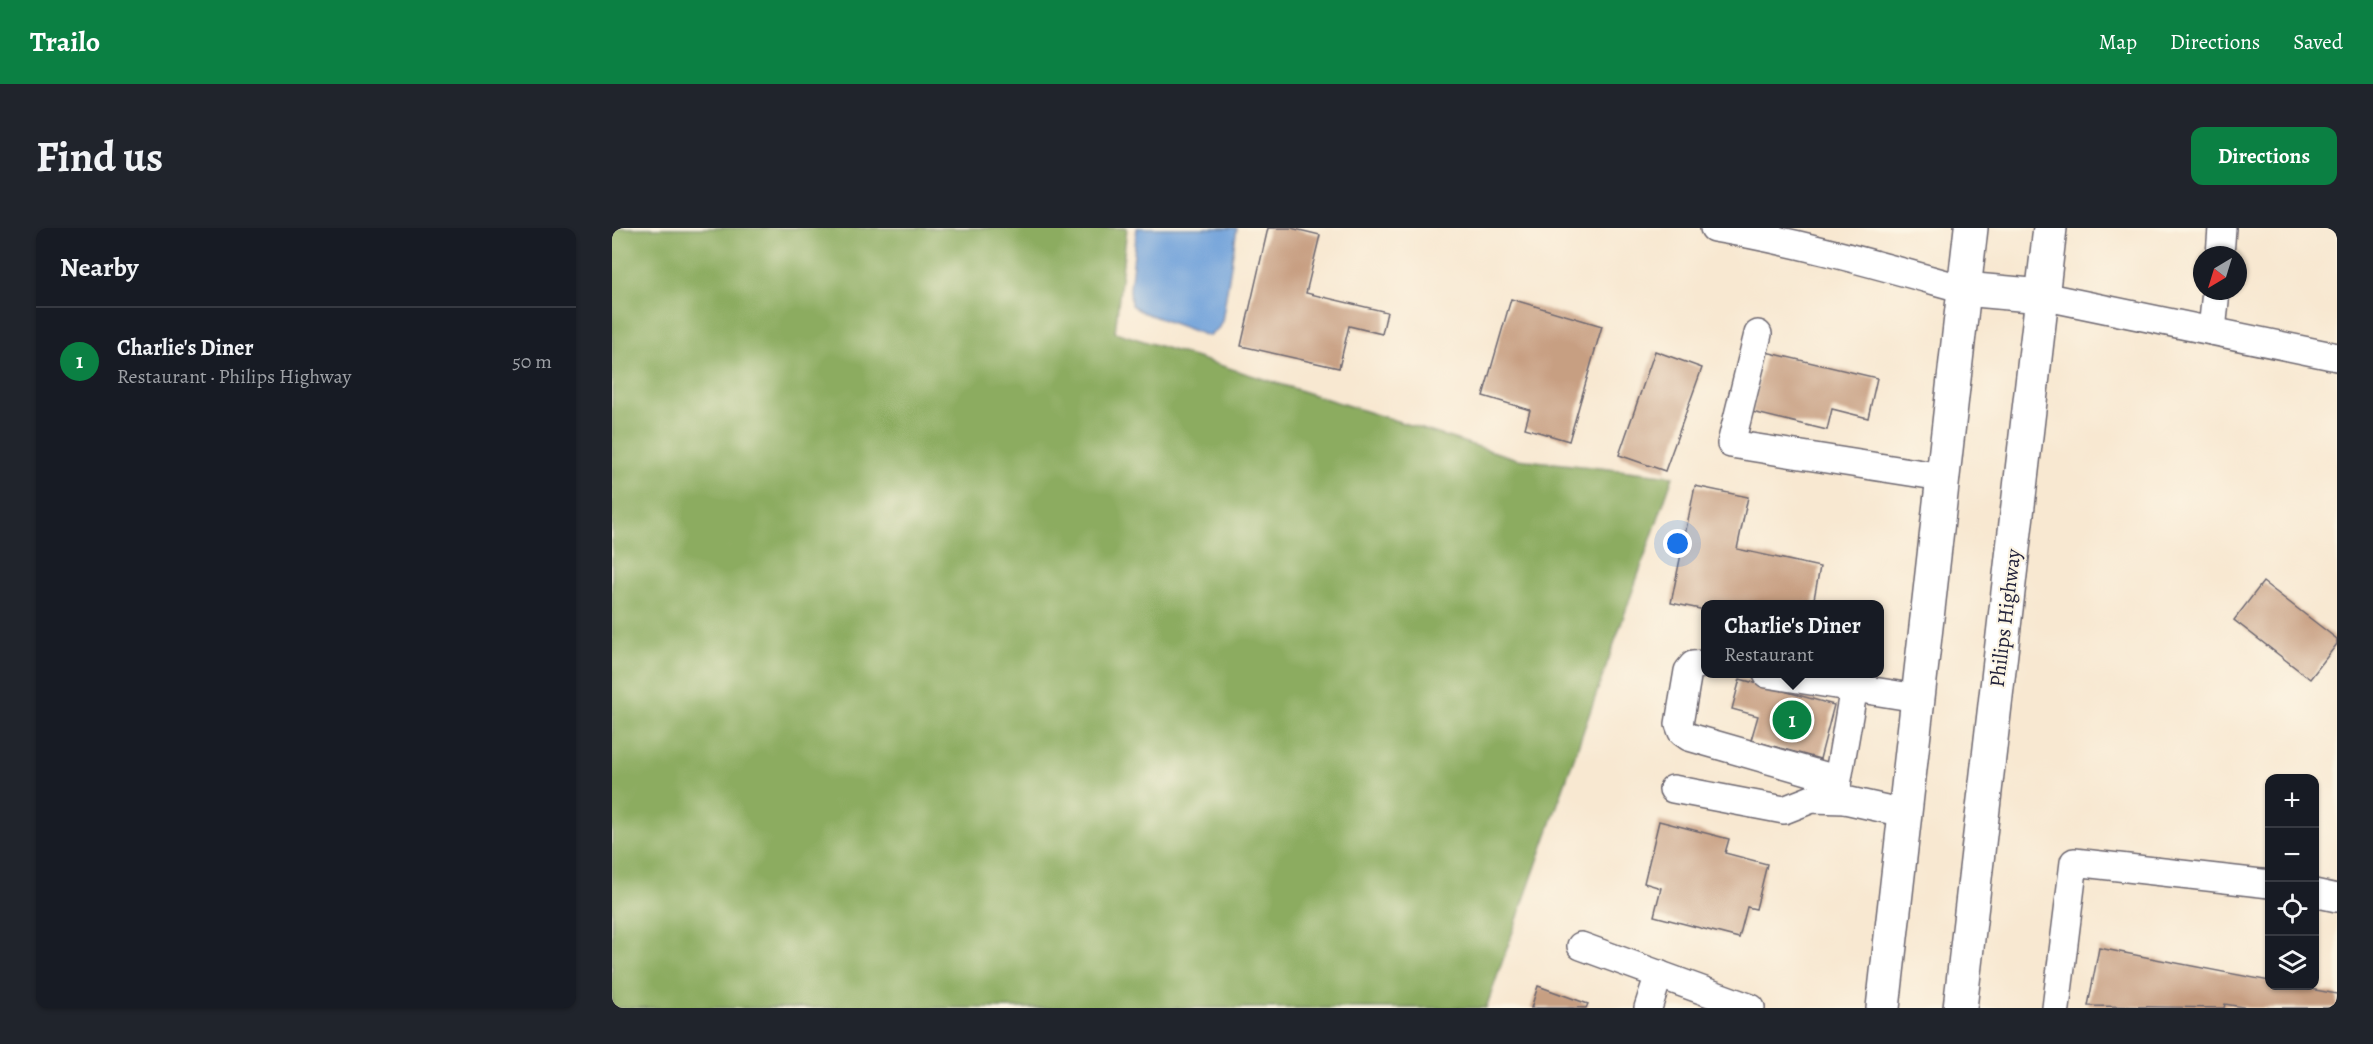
<!DOCTYPE html>
<meta charset="utf-8">
<style>
:root{--surface:#171b24;--page:#20242c;--text:#f1f3f6;--muted:#9ea1a6;--line:#363941;--accent:#0b8043}
body{margin:0;font-family:Alegreya,serif;background:var(--page);color:var(--text)}
.controls{position:absolute;right:18px;bottom:18px;display:grid;overflow:hidden;border-radius:12px;box-shadow:0 2px 4px #0004}
.controls button{width:54px;height:54px;display:grid;place-items:center;padding:0;border:0;border-bottom:2px solid var(--line);background:var(--surface);color:var(--text);font:30px sans-serif}
.compass{position:absolute;left:1581px;top:18px;width:54px;height:54px;border-radius:50%;background:var(--surface);box-shadow:0 2px 4px #0004;rotate:218deg}
.you{position:absolute;left:1066px;top:316px;width:21px;height:21px;margin:-15px;border:4px solid #fff;border-radius:50%;background:#1a73e8;box-shadow:0 0 0 9px #1a73e833}
.badge{display:grid;place-items:center;width:39px;height:39px;border-radius:50%;background:var(--accent);color:#fff;font-size:20px;font-weight:700}
.pin{position:absolute;translate:-50% -50%;border:3px solid #fff;box-shadow:0 2px 6px #0006}
.popup{position:absolute;left:1089px;top:372px;width:183px;height:78px;box-sizing:border-box;display:grid;place-content:center;border-radius:12px;background:var(--surface);filter:drop-shadow(0 2px 4px #0005);font-size:20px;white-space:nowrap;color:var(--muted)}
.popup b{font-size:22px;color:var(--text)}
.popup::after{content:'';position:absolute;left:50%;top:100%;margin-left:-12px;border:12px solid transparent;border-top-color:var(--surface)}
.list{margin:0;padding:0;list-style:none}
h2{display:flex;justify-content:space-between;align-items:center;height:78px;margin:0;padding:0 24px;font-size:26px}
h2 small{font-size:20px;font-weight:400;color:var(--muted)}
.list li{display:grid;grid-template-columns:39px 1fr auto;gap:18px;align-items:center;box-sizing:border-box;height:108px;padding:0 24px;border-top:2px solid var(--line)}
.list b{display:block;font-size:22px;white-space:nowrap}
.list p{margin:0;font-size:20px;white-space:nowrap;color:var(--muted)}
.list em{font-size:20px;font-style:normal;color:var(--muted)}
.icon{flex:none;width:33px;height:33px;fill:none;stroke:currentColor;stroke-width:2;stroke-linecap:round;stroke-linejoin:round}
.map{position:relative;flex:none;width:1725px;height:780px;overflow:hidden;border-radius:12px}
header{display:flex;align-items:center;gap:36px;box-sizing:border-box;height:84px;padding:0 30px;background:var(--accent);color:#fff}
header strong{font-size:28px}
nav{display:flex;gap:33px;margin-inline-start:auto;font-size:21px}
.intro{display:flex;align-items:center;justify-content:space-between;box-sizing:border-box;height:144px;padding:0 36px}
h1{margin:0;font-size:42px}
.button{padding:15px 27px;border-radius:12px;background:var(--accent);color:#fff;font-size:21px;font-weight:700}
main{display:flex;gap:36px;padding:0 36px}
aside{flex:1;background:var(--surface);border-radius:12px;box-shadow:0 2px 4px #0004}
.map>svg:first-child{display:block}
.forest{fill:#8cac60;stroke:#57674e;stroke-width:1.5}
.water{fill:#6fa1da;stroke:#48628a;stroke-width:1.5}
.building{fill:#c79f82}
.lines{fill:none;stroke-linecap:round;stroke-linejoin:round}
.minor-casing{stroke:#6d6770;stroke-width:30}
.major-casing{stroke:#6d6770;stroke-width:36}
.minor{stroke:#fff;stroke-width:27}
.major{stroke:#fff;stroke-width:33}
.labels{text-anchor:middle;dominant-baseline:central;stroke-width:4.5;stroke-linejoin:round;paint-order:stroke}
.street-label{font-size:21px;fill:#22223b;stroke:#fcf5e5}
</style>
<header>
<strong>Trailo</strong>
<nav><a>Map</a><a>Directions</a><a>Saved</a></nav>
</header>
<div class="intro"><h1>Find us</h1><a class="button">Directions</a></div>
<main>
<aside>
<h2>Nearby<small></small></h2>
<ul class="list">
<li><span class="badge">1</span><div><b>Charlie's Diner</b><p>Restaurant · Philips Highway</p></div><em>50 m</em></li>
</ul>
</aside>
<div class="map">
<svg width="1725" height="780" viewBox="0 0 1725 780">
<rect width="100%" height="100%" fill="#fcf5e5"/>
<filter id="ink" filterUnits="userSpaceOnUse"><feTurbulence type="fractalNoise" baseFrequency=".0167" numOctaves="2"/><feDisplacementMap in="SourceGraphic" scale="12" xChannelSelector="R" yChannelSelector="G"/><feConvolveMatrix kernelMatrix="1 2 1 2 8 2 1 2 1" color-interpolation-filters="sRGB"/></filter>
<filter id="wash" filterUnits="userSpaceOnUse"><feTurbulence type="fractalNoise" baseFrequency=".008" numOctaves="4" result="noise"/><feDisplacementMap in="SourceGraphic" scale="24" xChannelSelector="R" yChannelSelector="G"/><feGaussianBlur stdDeviation="1.35" result="paint"/><feColorMatrix in="noise" values="0 0 0 0 0 0 0 0 0 0 0 0 0 0 0 0 0 1.4 0 .05"/><feComposite in="paint" operator="in"/></filter>
<g filter="url(#wash)">
<rect width="100%" height="100%" fill="#f8e8d1"/>
<path class="forest" d="M0,0H515L503,104L905,231L1061,248L874,780H0Z"/>
<path class="water" d="M525,0H625L610,93L606,101L596,108L530,84L519,77L518,61Z"/>
<g id="blocks">
<g class="building">
<path d="M656,0H679L708,7L694,65L775,84L770,106L737,98L727,140L629,118Z"/>
<path d="M899,71L990,98L957,213L913,200L918,182L871,168Z"/>
<path d="M1043,123L1090,140L1053,243L1007,227Z"/>
<path d="M1154,124L1265,150L1256,190L1220,181L1215,202L1140,184Z"/>
<path d="M1083,258L1136,269L1125,321L1208,339L1201,376H1093V382L1059,375Z"/>
<path d="M1651,354L1725,411V416L1698,451L1622,392Z"/>
<path d="M1128,451L1222,477L1208,531L1139,512L1146,488L1120,481Z"/>
<path d="M1047,593L1117,611L1113,625L1155,636L1144,681L1135,679L1127,710L1042,688L1049,660L1032,655Z"/>
<path d="M1487,720L1658,753V758H1682L1725,766V780H1636L1613,776L1612,780L1476,778Z"/>
<path d="M926,758L976,776L974,780H919Z"/>
</g>
</g>
</g>
<g filter="url(#ink)">
<use href="#blocks" fill-opacity="0" stroke="#6d6770" stroke-width="1.5"/>
<g class="lines">
<g class="minor-casing">
<g id="minor">
<path d="M1102,0C1187,14 1269,38 1352,61"/>
<path d="M1608,27L1610,0"/>
<path d="M1430,68L1725,129"/>
<path d="M1600,103L1604,63"/>
<path d="M1146,106L1119,216L1330,249"/>
<path d="M1093,436L1081,437L1076,443L1067,496L1070,504L1077,509L1213,548L1225,557"/>
<path d="M1155,446L1305,470"/>
<path d="M1242,459L1225,557L1227,566L1233,572L1292,585"/>
<path d="M1061,561L1172,582L1200,571L1233,572"/>
<path d="M1702,665L1725,670"/>
<path d="M969,718L1139,780"/>
<path d="M1036,780L1047,746"/>
<path d="M1444,780L1462,634L1658,656"/>
</g>
</g>
<g class="major-casing">
<g id="major">
<path d="M1352,61L1430,68"/>
<path d="M1271,780L1359,0"/>
<path d="M1348,780L1438,0"/>
</g>
</g>
<use href="#minor" class="minor"/>
<use href="#major" class="major"/>
</g>
</g>
<g class="labels">
<g class="street-label">
<text transform="translate(1393 390) rotate(-83)">Philips Highway</text>
</g>
</g>
</svg>
<div class="controls">
<button>+</button>
<button>−</button>
<button><svg class="icon" aria-label="locate" viewBox="0 0 24 24"><circle cx="12" cy="12" r="6"/><path d="M12 2v4M12 18v4M2 12h4M18 12h4"/></svg></button>
<button><svg class="icon" aria-label="layers" viewBox="0 0 24 24"><path d="M12 4l9 5-9 5-9-5zM3 14l9 5 9-5"/></svg></button>
</div>
<svg class="compass" viewBox="-18 -18 36 36"><path d="M0-13l5 13h-10z" fill="#e53935"/><path d="M0 13l5-13h-10z" fill="#9ea1a6"/></svg>
<div class="you"></div>
<div class="pin badge" style="left:1180px;top:492px">1</div>
<div class="popup"><b>Charlie's Diner</b>Restaurant</div>
</div>
</main>
